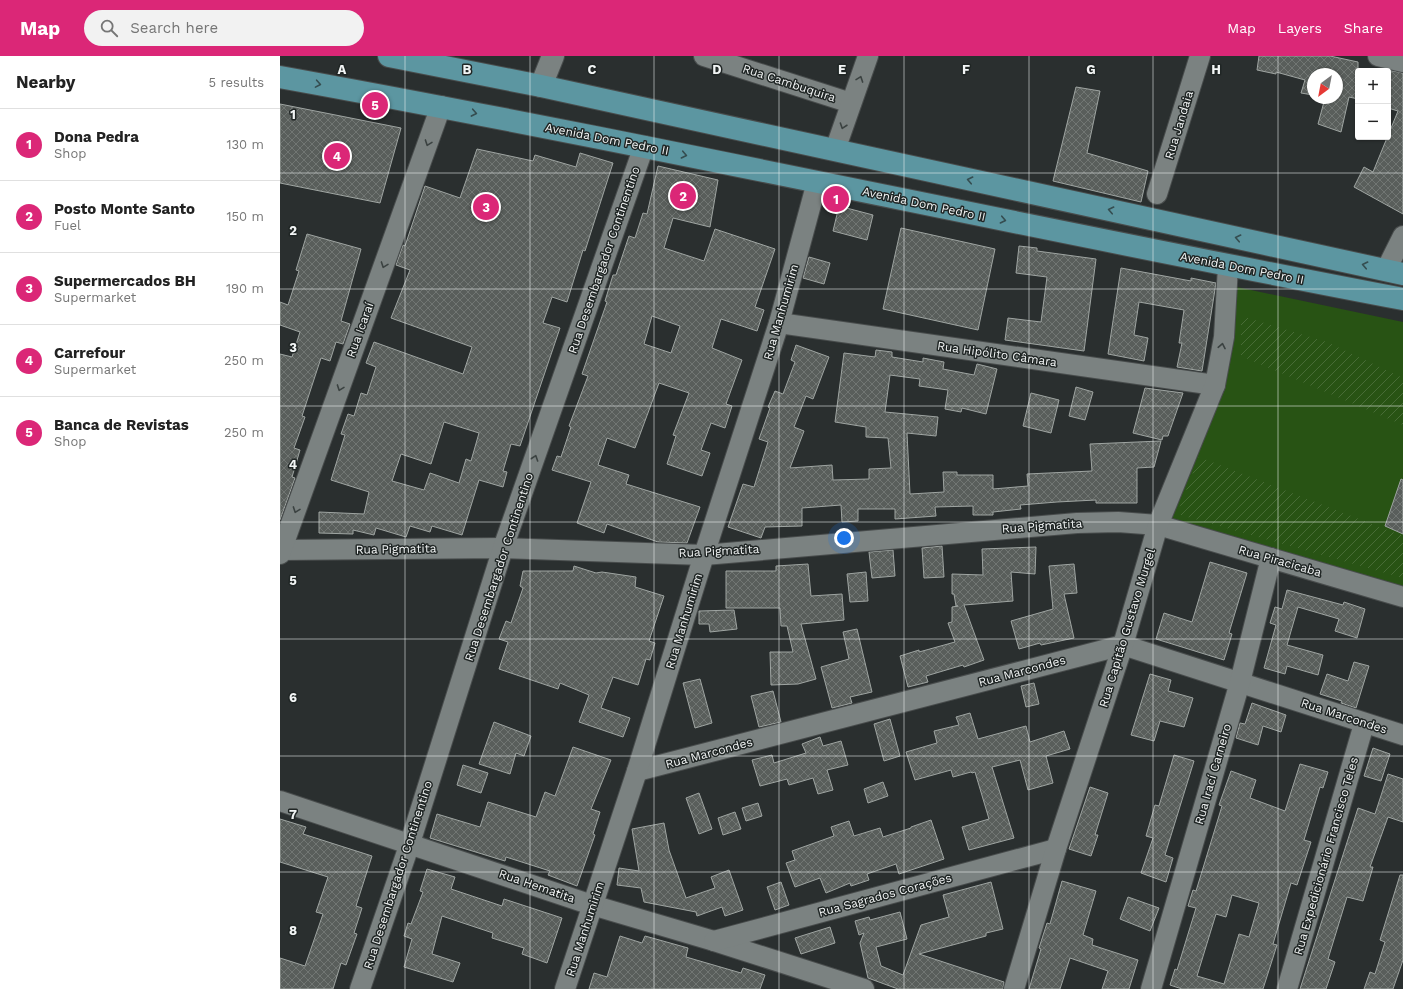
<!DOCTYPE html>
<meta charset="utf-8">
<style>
:root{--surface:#fff;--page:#f2f2f2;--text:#222;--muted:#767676;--line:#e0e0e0;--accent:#db2777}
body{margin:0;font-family:"Work Sans",sans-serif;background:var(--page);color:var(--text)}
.controls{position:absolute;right:12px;top:12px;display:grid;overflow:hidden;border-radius:4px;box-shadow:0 1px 3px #0004}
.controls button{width:36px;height:36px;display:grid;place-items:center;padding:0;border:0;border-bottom:1px solid var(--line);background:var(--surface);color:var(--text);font:20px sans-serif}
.compass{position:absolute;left:1027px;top:12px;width:36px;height:36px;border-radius:50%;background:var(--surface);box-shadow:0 1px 3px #0004;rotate:212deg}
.you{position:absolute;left:564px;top:482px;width:14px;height:14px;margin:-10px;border:3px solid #fff;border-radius:50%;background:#1a73e8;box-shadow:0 0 0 6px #1a73e833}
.badge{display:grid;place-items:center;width:26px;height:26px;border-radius:50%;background:var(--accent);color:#fff;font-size:13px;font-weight:700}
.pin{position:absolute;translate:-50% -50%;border:2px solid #fff;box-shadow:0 1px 4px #0006}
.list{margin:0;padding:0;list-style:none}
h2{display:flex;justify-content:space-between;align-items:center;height:52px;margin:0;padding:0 16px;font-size:17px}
h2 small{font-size:13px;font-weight:400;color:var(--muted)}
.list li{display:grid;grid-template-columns:26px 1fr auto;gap:12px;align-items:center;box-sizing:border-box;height:72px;padding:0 16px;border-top:1px solid var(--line)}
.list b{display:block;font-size:15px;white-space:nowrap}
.list p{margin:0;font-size:13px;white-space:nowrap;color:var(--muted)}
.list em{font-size:13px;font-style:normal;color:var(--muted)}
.icon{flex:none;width:22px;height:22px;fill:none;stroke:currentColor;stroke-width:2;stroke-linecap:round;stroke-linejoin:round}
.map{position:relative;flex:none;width:1123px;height:933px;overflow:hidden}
header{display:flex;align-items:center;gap:24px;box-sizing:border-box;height:56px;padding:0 20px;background:var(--accent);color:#fff}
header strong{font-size:19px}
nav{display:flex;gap:22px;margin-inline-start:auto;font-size:14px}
.search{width:280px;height:36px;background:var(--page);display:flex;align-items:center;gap:10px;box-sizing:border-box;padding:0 14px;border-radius:22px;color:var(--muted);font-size:15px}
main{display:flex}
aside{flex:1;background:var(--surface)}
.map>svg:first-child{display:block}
.park{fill:#285314}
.garden{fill:url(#garden-furrows)}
.building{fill:url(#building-cross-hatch);stroke:#9fa5a2;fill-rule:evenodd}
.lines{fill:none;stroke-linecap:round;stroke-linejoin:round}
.minor-casing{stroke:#484c4c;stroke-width:22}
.tertiary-casing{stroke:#484c4c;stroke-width:24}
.primary-casing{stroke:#484c4c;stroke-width:24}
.minor{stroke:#7b8281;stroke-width:20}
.tertiary{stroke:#7b8281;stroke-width:22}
.primary{stroke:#5c96a1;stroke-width:22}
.oneway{stroke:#3b4241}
.oneway2{stroke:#354d50}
.grid{fill:none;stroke:#f2f5f5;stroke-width:1;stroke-opacity:0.55}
.labels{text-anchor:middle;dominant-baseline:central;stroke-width:3;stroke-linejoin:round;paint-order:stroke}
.street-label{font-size:12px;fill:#f2f5f5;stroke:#202625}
.grid-label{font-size:13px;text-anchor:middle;font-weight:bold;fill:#f2f5f5;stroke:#202625;stroke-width:3;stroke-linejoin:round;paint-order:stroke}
</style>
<header>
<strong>Map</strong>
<div class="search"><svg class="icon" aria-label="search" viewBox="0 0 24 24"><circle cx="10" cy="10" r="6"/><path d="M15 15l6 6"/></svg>Search here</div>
<nav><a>Map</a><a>Layers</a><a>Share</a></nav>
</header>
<main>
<aside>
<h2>Nearby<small>5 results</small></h2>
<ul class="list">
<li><span class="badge">1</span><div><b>Dona Pedra</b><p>Shop</p></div><em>130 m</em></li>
<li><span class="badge">2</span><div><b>Posto Monte Santo</b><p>Fuel</p></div><em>150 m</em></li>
<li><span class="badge">3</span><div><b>Supermercados BH</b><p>Supermarket</p></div><em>190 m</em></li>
<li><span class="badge">4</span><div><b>Carrefour</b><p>Supermarket</p></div><em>250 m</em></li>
<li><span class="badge">5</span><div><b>Banca de Revistas</b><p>Shop</p></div><em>250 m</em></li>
</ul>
</aside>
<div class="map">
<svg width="1123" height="933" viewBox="0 0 1123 933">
<defs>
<pattern id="garden-furrows" width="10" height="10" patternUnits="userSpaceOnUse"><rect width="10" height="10" fill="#285314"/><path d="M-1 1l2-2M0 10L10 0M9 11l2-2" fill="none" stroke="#486c37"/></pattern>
<pattern id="building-cross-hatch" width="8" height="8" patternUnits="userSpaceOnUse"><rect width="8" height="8" fill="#595e5b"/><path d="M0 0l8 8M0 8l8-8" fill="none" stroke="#717673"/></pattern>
</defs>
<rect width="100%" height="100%" fill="#2a2f2f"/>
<path class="park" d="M952,230L1123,266V533L881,467L942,322Z"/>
<g class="garden">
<path d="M961,260L1047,286L1123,322V369L961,300Z"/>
<path d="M919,401L1123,480V522L897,458Z"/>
</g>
<g class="building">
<path d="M979,0H1050L1078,6V43L1069,41L1061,76L1038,68L1045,42H1057V18H1033V39L1021,37L1025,24L996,16V18L977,14Z"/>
<path d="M1108,14L1123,17V158L1074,131L1084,111L1093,116L1118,55L1108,52Z"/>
<path d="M796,31L820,35L807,97L868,115L861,146L773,125Z"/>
<path d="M0,48L121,72L100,147L0,127Z"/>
<path d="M197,93L253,105L255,99L296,111L300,97L333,107L305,195L303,194L287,246L272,241L263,267L280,272L240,390L231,388L223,415L227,416L223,431L199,424L182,479L152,470L150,476L130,470L126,481L96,472L94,479L73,474V478L39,477V456L84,458L89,436L51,424L65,379L61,378L68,358L74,360L81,337L87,339L96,311L86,307L94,286L183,318L192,291L111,262L130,214L116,209L123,189L125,190L145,130L180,142ZM164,366L199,377L191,405L186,403L179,427L150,417L144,434L112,425L121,398L151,408Z"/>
<path d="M378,110L438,124L430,171L393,162L384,192L424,205L435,173L495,193L475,251L484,254L477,275L441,263L432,292L462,304L446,348L452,350L445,372L431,367L421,394L430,397L422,420L387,408L396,380L393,379L409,337L379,327L355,392L327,382L318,409L349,419L346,428L420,451L407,487L378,486L327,468L324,477L297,467L311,426L272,414L277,400L281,401L291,371L289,370L308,320L302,318L327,246L325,245L333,219H336L349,180L355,182L363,157L367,158ZM372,260L400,270L391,297L364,288Z"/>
<path d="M559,150L593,159L587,184L553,175Z"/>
<path d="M621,172L715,193L698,274L603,253Z"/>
<path d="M27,178L81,193L61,265L70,268L63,288L56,286L50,305L41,302L22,360L25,361L14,392L20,394L12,421L15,422L0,464V298L12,301L20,276L0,269V246L8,249L19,215L16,214Z"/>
<path d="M739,190L757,192V195L816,203L804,295L725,284L728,262L761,266L767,221L736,217Z"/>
<path d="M529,201L550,207L544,228L523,222Z"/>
<path d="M841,212L911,225V222L936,227L922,315L897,311L902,287H899L904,254L859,246L854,279L868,282L864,305L828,298Z"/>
<path d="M516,289L549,301L533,343L526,340L514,371L524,375L510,412L552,409L553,424L589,423V413L611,412L608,382L586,381V371L555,366L564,297L595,301L596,294L612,296V301L643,306V302L664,306L663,313L694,319L697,308L717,313L706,358L682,352L681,356L665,353L668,334L639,330L640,323L610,319L605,356L658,361L656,380L627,377L630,438L664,436L663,416H677V419H713V433L748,430L747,418L812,415L810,388L881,385L874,411L857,412V447H816V444L777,446L740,449L741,453L713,456V459H693V450L655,451L656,460L615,463V453H578V465L562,466L561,449L522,452V470L485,471L481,482L448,471L463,428L474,431L488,386L479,383L490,352L488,351L495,335L503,338L515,306L511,304Z"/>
<path d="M796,331L813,336L805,364L789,360Z"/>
<path d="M865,332L903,337L888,380H883L882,384L853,377Z"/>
<path d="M751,337L779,344L771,377L743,370Z"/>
<path d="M1121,423L1123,424V478L1105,470Z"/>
<path d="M662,490L664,521L644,522L642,492Z"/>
<path d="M756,491L755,518L731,516L733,545L684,549L704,604L684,611L683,609L646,620L648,626L628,631L620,600L639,594V596L675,586L668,567L672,566V551L678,550H676L674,538H672V518L703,519L702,493Z"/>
<path d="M613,494L615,520L592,522L589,496Z"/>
<path d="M930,506L967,517L949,577L952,578L944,604L876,583L884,557L912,566Z"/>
<path d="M528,508L531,540L562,538L564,564L521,568L536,623L518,628L491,629L490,596H513L507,570H501L500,552H446V515H496V510Z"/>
<path d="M794,508L797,537L784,538L794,582L761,589L760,587L739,593L731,565L773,553L769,510Z"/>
<path d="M294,510L316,517L322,516L356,521L355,531L384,540L369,585L375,587L370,604L366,603L358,629L333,621L321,652L350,662L343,681L299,666L309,639L280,627L278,633L219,613L228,586L219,583L226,565L231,567L243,532L240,530L243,515H293Z"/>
<path d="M586,516L588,545L570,546L567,518Z"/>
<path d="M1007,534L1063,549L1064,546L1085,553L1077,582L1055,575L1059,563L1018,551L1007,589L1043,599L1038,619L1007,610L1005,618L984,612L996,569L990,567L995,551L1002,553Z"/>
<path d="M454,554L457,573L430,576L429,568H419V555Z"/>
<path d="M577,573L592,636L570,641L572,647L552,652L541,611L569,603L563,576Z"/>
<path d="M1074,606L1089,610L1076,652L1061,647L1062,645L1040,638L1047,618L1068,625Z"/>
<path d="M870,618L891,624L888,635L913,642L904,671L880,665L874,685L851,679Z"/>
<path d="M420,623L432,667L415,672L403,627Z"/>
<path d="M754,627L759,648L746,651L741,630Z"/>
<path d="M493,635L501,666L479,671L471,640Z"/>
<path d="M972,647L1006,659L1001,676L983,670L978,689L956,682L960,667L965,668Z"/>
<path d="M690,657L698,683L746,670L750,686L784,675L790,693L766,700L773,727L748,734L740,704L712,711L734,782L689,794L682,771L709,763L695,716L692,717L691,716L673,721L671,714L635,724L626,696L657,687L654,675L679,669L676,661Z"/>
<path d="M610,663L620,700L604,705L594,668Z"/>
<path d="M214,666L251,680L244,700L236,697L230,718L199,708Z"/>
<path d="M540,681L543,690L561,685L568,709L547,714L553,734L538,738L533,722L509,729L507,723L480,730L472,704L492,699L494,707L526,697L522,688Z"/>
<path d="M293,691L331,704L311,753L320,756L313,778L315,779L297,830L268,819L270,815L226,801L225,805L150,782L157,758L200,771L208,746L256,761L265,736L275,740Z"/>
<path d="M1093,692L1110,698L1101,725L1084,720Z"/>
<path d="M894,699L914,705L885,799L893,802L886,826L861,817L873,782L866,780L875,749L879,750Z"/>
<path d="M1020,708L1048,716L1043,732L1040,731L1024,784L1031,786L1017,829L1011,827L993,888L997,889L983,933H902L890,929L895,913L897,914L916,852L908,850L913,834L916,835L942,750L939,749L951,715L976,724L970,742L1005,755ZM952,839L979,847L969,881L959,878L944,928L917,920L936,858L946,861Z"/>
<path d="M183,709L208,717L201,737L177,729Z"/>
<path d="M1108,718L1123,723V766L1108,761L1090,811H1093L1083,845L1067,841L1048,903L1055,906L1046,933H1020L1078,752L1095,758Z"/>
<path d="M603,726L608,740L588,747L584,733Z"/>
<path d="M810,731L828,737L815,779H818L811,800L789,793Z"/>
<path d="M419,737L432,773L419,778L406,742Z"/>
<path d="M478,747L482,760L466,765L462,752Z"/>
<path d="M455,756L461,773L443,779L438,762Z"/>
<path d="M0,763L26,771L23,778L92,800L76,850L82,852L74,877L77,878L66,909L61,907L53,933H0V902L25,910L43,858L36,856L48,821L0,806Z"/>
<path d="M651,764L664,803L619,818L616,808L587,818L589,824L571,830L570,827L546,837L540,822L515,831L506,807L515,804L512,795L554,780L551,771L569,765L574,780L600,772L603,781L631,772V771Z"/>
<path d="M384,767L389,794L406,842L435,832L431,821L449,814L463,854L445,860L442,851L417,860L416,856L364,846L361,832L337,829L339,812L359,815L352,773Z"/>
<path d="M147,813L175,821L171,833L222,850L224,843L282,862L267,907L242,898L244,892L212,882L213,877L162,860L152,898L180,907L173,926L124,911L132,883L124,880L128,867L131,868L143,836L140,835Z"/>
<path d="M1120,819H1123V904L1113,933H1084L1090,916L1095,918L1105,886L1100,884Z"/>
<path d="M782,825L816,835L803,879L813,883L812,889L858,904L849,933H822L828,915L790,902L780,933H749L761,893L759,892L767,867L770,868Z"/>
<path d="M501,826L509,849L495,854L487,831Z"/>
<path d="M711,826L723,873L706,877V880L639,898L724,926L723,933H618L588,922L580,887L584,877L579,879L575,865L589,861L590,864L620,856L627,883L596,891L601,910L623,919L641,869L669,861L663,839Z"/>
<path d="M848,841L879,852L870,875L840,863Z"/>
<path d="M550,871L555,887L521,898L515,882Z"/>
<path d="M340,880L362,887L365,880L408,892L406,901L461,917L463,912L485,919L480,933H309L314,917L327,921Z"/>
</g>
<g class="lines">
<g class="minor-casing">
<g id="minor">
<path d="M424,0L571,47"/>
<path d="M1098,0L1123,6"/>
<path d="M555,94L588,0"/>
<path d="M877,138L920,0"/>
<path d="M1106,214L1123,180"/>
<path d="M499,267L935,329"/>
<path d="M0,494L223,492L424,499L797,467L838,466L878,469L1123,541"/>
<path d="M0,498L161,50"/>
<path d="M357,715L843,589L1123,679"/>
<path d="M0,745L312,849L434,885L584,933"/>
<path d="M434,885L776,793"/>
<path d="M80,933L130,787L223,492L364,90"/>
<path d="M285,933L357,715L424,499L499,267L537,126"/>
<path d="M734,933L776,793L843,589L878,469L935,329L944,281L948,210"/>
<path d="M871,933L960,626L991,502"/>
<path d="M1007,933L1084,668"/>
</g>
</g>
<g class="tertiary-casing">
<path id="tertiary" d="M261,30L273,0"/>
</g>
<g class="primary-casing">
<g id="primary">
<path d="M109,0L261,30L1123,218"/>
<path d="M0,21C376,89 748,172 1123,243"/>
</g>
</g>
<use href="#minor" class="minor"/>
<use href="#tertiary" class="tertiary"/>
<use href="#primary" class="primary"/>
</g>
<defs><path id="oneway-chevron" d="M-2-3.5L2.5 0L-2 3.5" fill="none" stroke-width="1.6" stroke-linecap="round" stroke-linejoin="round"/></defs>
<g class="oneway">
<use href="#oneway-chevron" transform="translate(580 23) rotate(-70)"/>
<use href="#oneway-chevron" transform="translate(563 70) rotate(109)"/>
<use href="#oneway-chevron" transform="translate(148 87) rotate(110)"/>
<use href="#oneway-chevron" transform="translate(104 209) rotate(110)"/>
<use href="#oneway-chevron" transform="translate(942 290) rotate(-79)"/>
<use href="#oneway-chevron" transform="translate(60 332) rotate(110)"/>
<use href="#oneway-chevron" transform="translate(255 402) rotate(-71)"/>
<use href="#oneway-chevron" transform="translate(16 454) rotate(110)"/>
</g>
<g class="oneway2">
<use href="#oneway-chevron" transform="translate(38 28) rotate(10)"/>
<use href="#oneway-chevron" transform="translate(194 57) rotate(11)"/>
<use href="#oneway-chevron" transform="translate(404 99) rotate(12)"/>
<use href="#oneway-chevron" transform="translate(690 124) rotate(-168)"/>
<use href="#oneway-chevron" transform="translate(831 154) rotate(-168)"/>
<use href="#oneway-chevron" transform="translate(723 164) rotate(12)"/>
<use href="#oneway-chevron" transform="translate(958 182) rotate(-168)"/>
<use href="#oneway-chevron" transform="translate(1085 209) rotate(-168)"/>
</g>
<path class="grid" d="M125,0V933M250,0V933M374,0V933M499,0V933M624,0V933M749,0V933M873,0V933M998,0V933M0,117H1123M0,233H1123M0,350H1123M0,466H1123M0,583H1123M0,700H1123M0,816H1123"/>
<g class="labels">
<g class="street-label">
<text transform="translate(509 27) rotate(18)">Rua Cambuquira</text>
<text transform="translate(899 69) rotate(-73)">Rua Jandaia</text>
<text transform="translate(327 83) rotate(11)">Avenida Dom Pedro II</text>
<text transform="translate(644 148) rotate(12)">Avenida Dom Pedro II</text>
<text transform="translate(324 204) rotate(-71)">Rua Desembargador Continentino</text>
<text transform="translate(962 212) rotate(11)">Avenida Dom Pedro II</text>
<text transform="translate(501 256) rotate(-74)">Rua Manhumirim</text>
<text transform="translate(80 274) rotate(-70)">Rua Icaraí</text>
<text transform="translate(717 298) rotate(8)">Rua Hipólito Câmara</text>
<text transform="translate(762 470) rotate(-4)">Rua Pigmatita</text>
<text transform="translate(116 493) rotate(-1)">Rua Pigmatita</text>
<text transform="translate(439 495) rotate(-3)">Rua Pigmatita</text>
<text transform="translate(1000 505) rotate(16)">Rua Piracicaba</text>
<text transform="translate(219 511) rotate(-72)">Rua Desembargador Continentino</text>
<text transform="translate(404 565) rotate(-73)">Rua Manhumirim</text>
<text transform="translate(847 572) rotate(-73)">Rua Capitão Gustavo Murgel</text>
<text transform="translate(742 615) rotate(-15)">Rua Marcondes</text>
<text transform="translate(1064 660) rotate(18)">Rua Marcondes</text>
<text transform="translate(429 697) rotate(-15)">Rua Marcondes</text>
<text transform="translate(933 718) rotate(-74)">Rua Irací Carneiro</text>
<text transform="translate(1046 800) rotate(-74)">Rua Expedicionário Francisco Teles</text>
<text transform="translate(118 819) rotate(-72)">Rua Desembargador Continentino</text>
<text transform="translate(257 830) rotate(19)">Rua Hematita</text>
<text transform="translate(605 839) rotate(-15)">Rua Sagrados Corações</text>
<text transform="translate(305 873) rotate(-72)">Rua Manhumirim</text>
</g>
</g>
<g class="grid-label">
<text x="62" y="18">A</text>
<text x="187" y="18">B</text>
<text x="312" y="18">C</text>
<text x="437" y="18">D</text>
<text x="562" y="18">E</text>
<text x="686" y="18">F</text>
<text x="811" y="18">G</text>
<text x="936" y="18">H</text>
<text x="13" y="63">1</text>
<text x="13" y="179">2</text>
<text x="13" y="296">3</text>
<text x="13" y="413">4</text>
<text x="13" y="529">5</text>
<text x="13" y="646">6</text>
<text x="13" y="763">7</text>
<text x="13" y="879">8</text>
</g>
</svg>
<div class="controls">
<button>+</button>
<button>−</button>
</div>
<svg class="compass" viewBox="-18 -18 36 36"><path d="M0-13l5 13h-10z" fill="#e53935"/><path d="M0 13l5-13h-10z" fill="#767676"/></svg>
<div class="you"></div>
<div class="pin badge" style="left:556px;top:143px">1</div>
<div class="pin badge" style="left:403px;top:140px">2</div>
<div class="pin badge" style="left:206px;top:151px">3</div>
<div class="pin badge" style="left:57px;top:100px">4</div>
<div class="pin badge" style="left:95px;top:49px">5</div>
</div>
</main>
